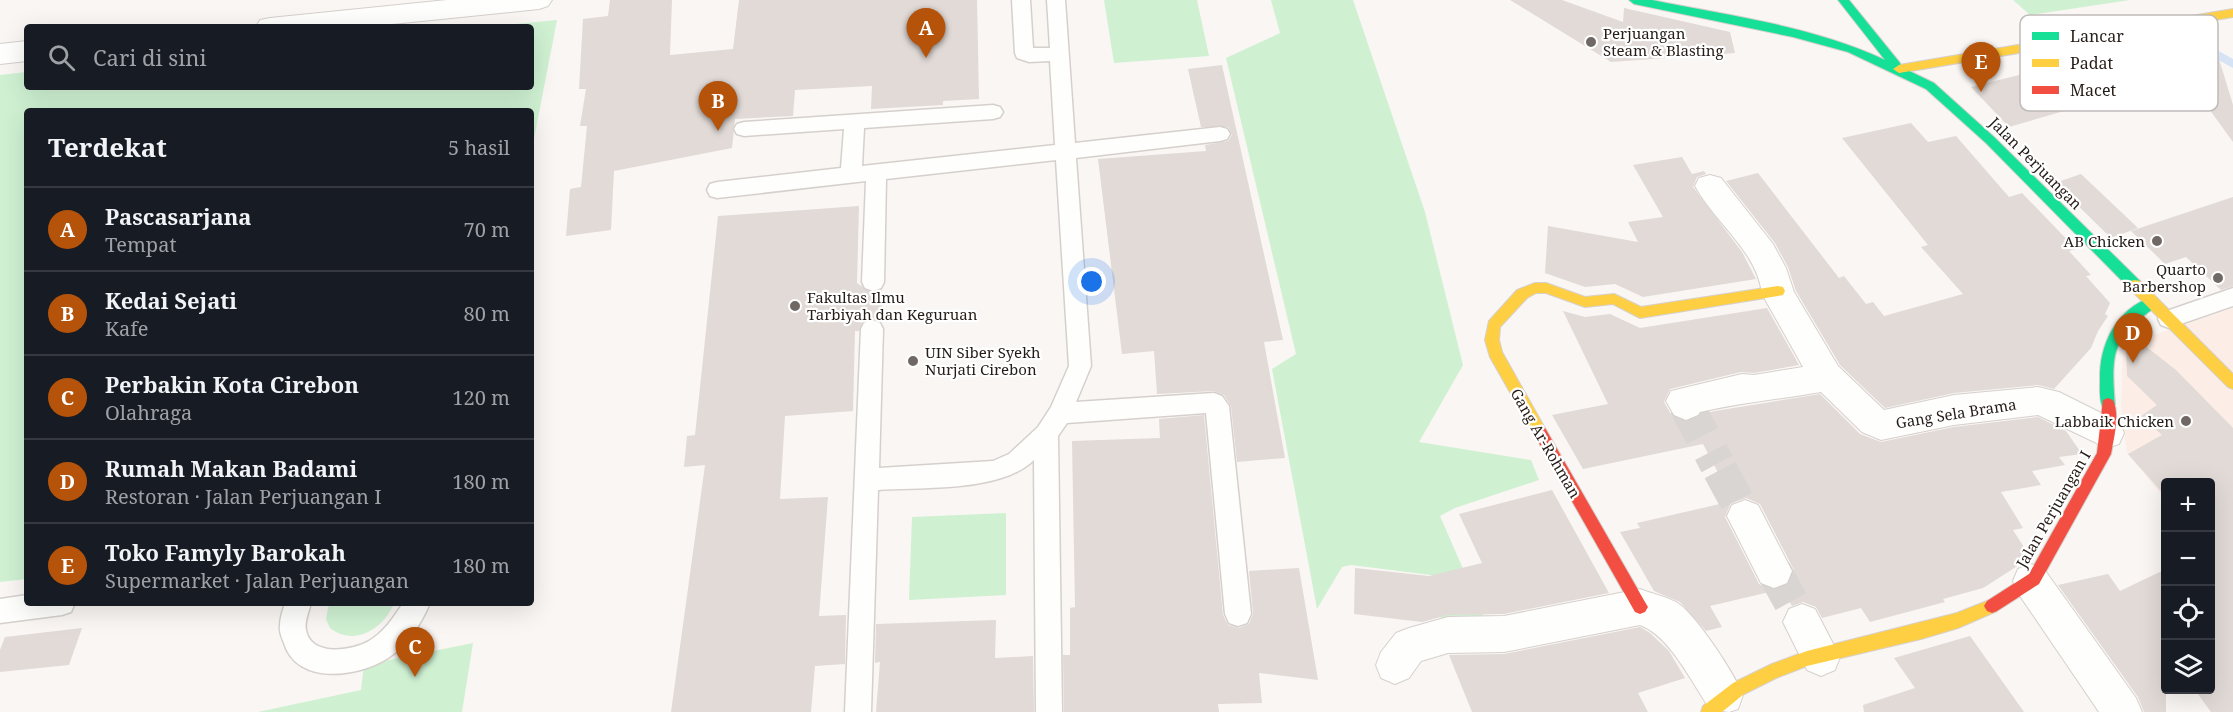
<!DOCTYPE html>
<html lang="id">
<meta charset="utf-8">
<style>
:root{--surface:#171b24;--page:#242831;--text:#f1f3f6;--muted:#9ea1a6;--line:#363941;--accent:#b45309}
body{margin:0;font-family:"Noto Serif",serif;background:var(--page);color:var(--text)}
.controls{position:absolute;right:18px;bottom:18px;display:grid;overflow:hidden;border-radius:6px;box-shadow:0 6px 24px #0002}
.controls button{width:54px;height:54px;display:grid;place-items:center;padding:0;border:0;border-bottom:2px solid var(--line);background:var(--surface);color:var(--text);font:30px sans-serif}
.you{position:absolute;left:1092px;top:282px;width:21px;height:21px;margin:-15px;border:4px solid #fff;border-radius:50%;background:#1a73e8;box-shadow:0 0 0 9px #1a73e833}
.badge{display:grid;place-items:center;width:39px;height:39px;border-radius:50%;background:var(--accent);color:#fff;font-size:20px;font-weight:700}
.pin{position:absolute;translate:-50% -50px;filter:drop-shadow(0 2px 3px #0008)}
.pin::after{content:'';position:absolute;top:32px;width:21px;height:18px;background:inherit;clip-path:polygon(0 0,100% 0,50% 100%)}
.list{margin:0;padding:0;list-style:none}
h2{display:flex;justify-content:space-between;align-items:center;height:78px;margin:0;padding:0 24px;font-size:26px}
h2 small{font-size:20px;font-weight:400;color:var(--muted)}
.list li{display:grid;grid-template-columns:39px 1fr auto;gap:18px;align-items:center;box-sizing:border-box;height:84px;padding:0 24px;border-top:2px solid var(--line)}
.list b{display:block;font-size:22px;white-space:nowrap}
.list p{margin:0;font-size:20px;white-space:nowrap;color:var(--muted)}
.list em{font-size:20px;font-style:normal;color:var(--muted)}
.icon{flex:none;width:33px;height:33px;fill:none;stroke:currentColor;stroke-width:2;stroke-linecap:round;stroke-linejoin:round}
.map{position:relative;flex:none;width:2233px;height:712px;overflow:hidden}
.search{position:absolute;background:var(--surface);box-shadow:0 6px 24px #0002;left:24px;top:24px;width:510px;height:66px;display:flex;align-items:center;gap:15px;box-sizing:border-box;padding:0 21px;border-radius:6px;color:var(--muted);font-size:22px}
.panel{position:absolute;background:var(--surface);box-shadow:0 6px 24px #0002;left:24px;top:108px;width:510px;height:498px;border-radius:6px}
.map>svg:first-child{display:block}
.commercial{fill:#fceee6}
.green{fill:#cff1d2}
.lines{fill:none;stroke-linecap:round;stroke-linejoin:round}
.stream{fill:#d6e3f5;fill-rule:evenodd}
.building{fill:#e1dad7;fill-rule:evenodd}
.street-tunnel{stroke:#d9d5d3;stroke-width:35;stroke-dasharray:35 18;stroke-linecap:butt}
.lane-casing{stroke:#d6d0cc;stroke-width:3}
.street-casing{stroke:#d6d0cc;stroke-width:2}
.fast-casing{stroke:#d6d0cc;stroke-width:2}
.slow-casing{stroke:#d6d0cc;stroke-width:2}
.jam-casing{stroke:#d6d0cc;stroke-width:2}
.lane{fill:#fefefd;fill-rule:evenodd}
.street{fill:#fefefd;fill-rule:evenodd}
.fast{fill:#16e098;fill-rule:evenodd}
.slow{fill:#ffcf43;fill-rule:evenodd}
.jam{fill:#f24e42;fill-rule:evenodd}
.poi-dot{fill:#706864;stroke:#fff;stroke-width:2}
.labels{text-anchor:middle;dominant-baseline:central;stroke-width:4.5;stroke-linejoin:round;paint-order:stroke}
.poi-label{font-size:15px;fill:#261c17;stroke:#fff;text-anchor:start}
.street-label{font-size:15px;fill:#261c17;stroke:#fff}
.key{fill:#fff;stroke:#bebbb9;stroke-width:1.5}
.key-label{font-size:16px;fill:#261c17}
</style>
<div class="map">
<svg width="2233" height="712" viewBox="0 0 2233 712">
<rect width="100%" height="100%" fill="#f9f6f4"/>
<path class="commercial" d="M2233,308V574L2211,548L2210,482H2166L2165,499L2127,453L2121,408L2123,344L2146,326L2154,335Z"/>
<g class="green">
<path d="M1104,0H1197L1209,56L1114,63Z"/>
<path d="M1271,0H1353L1425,212L1463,365L1419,442L1531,460L1539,480L1455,508L1440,516L1484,617L1441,622L1439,576L1351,565L1342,567L1317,609L1272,369L1296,354L1226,58L1280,33Z"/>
<path d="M2013,0H2130L2030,15Z"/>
<path d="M557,20L531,154V111H27V579L0,582V75L27,72V87H531V27H484Z"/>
<path d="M1006,513V595L909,600L912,517Z"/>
<path d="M329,603H394C384,629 354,647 330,628L326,619Z"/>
<path d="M473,643L462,712H258L361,690L364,665Z"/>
</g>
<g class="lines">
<path class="stream" d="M2206,44L2233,59V68L2202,51L2201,48Z"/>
</g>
<g class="building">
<path d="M610,0H672L670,55L733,49L739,0H977L979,99L943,101V105L871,109L872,86L795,90L793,116L735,119L732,148L614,171L611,230L566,236L570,189L581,187L587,126H580L586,89H579L583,19L608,16Z"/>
<path d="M1510,0H1562L1623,22L1624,8L1730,32L1735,53L1611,62Z"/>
<path d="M2177,34L2219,59L2233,105V142L2157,37Z"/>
<path d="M2099,55L2137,90L2009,127L1971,87Z"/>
<path d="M1222,65L1283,340L1264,342L1285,458L1237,462L1231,406L1224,395L1214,391L1157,394L1154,351L1122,354L1098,159L1206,151L1205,145L1228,141L1232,135L1228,127H1201L1188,69Z"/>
<path d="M1911,123L1928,142L1956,136L2009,197L2022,193L2076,249L2069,251L2091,275L2086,276L2110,303L2105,314L2108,316L2098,331L2091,348L2054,389L2038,385L1954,393L1885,408L1840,365L1796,291L1788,267L1775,243L1726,181L1758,173L1839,278L1844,276L1866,304L1873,302L1884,316L1963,294L1921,247L1928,245L1842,138Z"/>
<path d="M1682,157L1692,174L1704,171L1706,174L1697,177L1693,187L1742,252L1756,279L1643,297L1615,284L1585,287L1545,273L1548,226L1638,242L1628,222L1663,217L1633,165Z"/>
<path d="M2081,174L2138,228L2111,238L2055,183Z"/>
<path d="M2233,197V286L2221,290L2186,257L2165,264L2131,231Z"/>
<path d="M859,206L857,283L872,293L882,290V322L871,318L863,321L859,331H855L853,411L785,416L780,499L828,497L819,616L846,615L845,664L815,666L811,712H671L705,465L684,467L687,436L695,435L718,216Z"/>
<path d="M1767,308L1799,365L1754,373L1741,372L1670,389L1664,402L1672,416L1687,422L1701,414L1715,411L1820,394L1860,434L1881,442L1954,427L2038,417L2066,431L2082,454L2059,457L2065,465L2032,471L2041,485L2001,492L2023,528L2013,530L2027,552L2019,565L1983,588L1943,599L1945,602L1870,622L1861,608L1822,618L1816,607L1803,602L1792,606L1782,589L1710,606L1722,627L1706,631L1680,602L1654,591L1620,532L1640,528L1637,523L1733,501L1703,444L1583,469L1552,415L1608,404L1563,311L1585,317L1610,314L1640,328ZM1746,498L1760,504L1794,570L1788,585L1773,590L1759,584L1725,517L1731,503Z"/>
<path d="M2135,338L2176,370L2233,428V712H2211L2195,690H2211V483H2166V497L2128,454L2162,435L2141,416L2157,405L2127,376L2126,351Z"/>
<path d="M1204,415L1223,615L1228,625L1239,628L1249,624L1253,614L1249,571L1299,568L1318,680L1259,673L1262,703L1218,704L1219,712H1064L1063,655H1070V608L1075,607L1072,441L1160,438L1159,419Z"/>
<path d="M1552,490L1609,593L1504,614L1448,615L1422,622L1354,614L1355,568L1429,576L1482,563L1459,514Z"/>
<path d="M2166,569V712H2144L2138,697L2058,585L2108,574L2120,591Z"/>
<path d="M996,620L995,658L1033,656L1034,712H876L880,662L875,663L876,624Z"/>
<path d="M1640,627L1650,633L1669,651L1685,678L1638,693L1648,712H1472L1449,655L1504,654Z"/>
<path d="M82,628L69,665L0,672V650L5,637Z"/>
<path d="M1970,636L2024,712H1864L1863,705L1915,688L1894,658Z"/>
</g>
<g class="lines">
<g class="street-tunnel">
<path d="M1686,405L1717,464"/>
<path d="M1720,470L1745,516"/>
<path d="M1774,571L1802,622"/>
</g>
<g class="lane-casing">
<g id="lane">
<path d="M1012,0H1030L1033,48H1050L1047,0H1065L1075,143L1220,127L1227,129L1230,134L1227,139L1220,141L1076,158L1091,366L1076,402L1214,393L1222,396L1229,406L1251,614L1247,623L1238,626L1229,623L1225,614L1206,413L1067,423L1058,436L1062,712H1036L1034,460C1001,492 924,487 878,490L871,712H845L861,329L864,323L872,320L880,323L883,329L879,468L993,461L1009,454L1038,427L1051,407L1069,366L1056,160L886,179L884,282L881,288L873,291L865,288L862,282L866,181L717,198L710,196L707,190L710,184L717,182L841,168L844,129L744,136L737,134L734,129L737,124L744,122L993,105L1000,107L1003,112L1000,117L993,119L864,128L862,166L1055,145L1050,61L1029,62L1017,58L1015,53Z"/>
<path d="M2233,288V306L2169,328L2161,325L2158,319L2161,313Z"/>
<path d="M27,595V603H75L71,612L62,615L0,623V599Z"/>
<path d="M285,603H311C309,611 304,622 306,630C311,657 352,651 369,641C384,632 394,617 403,603H430C421,624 408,645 388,658C359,677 297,686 284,643C282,638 279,631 280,626C280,618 283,610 285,603Z"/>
</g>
</g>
<g class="street-casing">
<g id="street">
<path d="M447,0H552L548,6L539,9L363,27H256L260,20L270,18Z"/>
<path d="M27,41V61L0,64V44Z"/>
<path d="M1710,175L1721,178L1773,244L1786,268L1794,292L1838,366L1884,410L1954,395L2038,387L2059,392L2119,422L2124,433L2119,444L2107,448L2038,415L1954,425L1881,440L1862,432L1821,392C1780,399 1740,403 1700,412L1698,415L1686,420L1674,415L1666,401L1671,391L1742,374L1754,375L1803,367L1762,294C1757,251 1715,223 1695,186L1699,178Z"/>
<path d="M1745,500L1758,505L1792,571L1787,583L1774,588L1761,583L1727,516L1732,505Z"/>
<path d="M2031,564L2044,569L2136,698L2142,712H2099L2018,593L2013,581L2018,569Z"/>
<path d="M1640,589C1652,594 1669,597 1679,604C1698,618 1734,673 1743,695L1738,709L1729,712L1710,709C1692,683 1670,636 1640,625L1504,652L1448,653L1421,661L1409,678L1395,684L1381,678L1376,665L1381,652L1396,633L1409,628L1448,617L1504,616Z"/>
<path d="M1802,604L1815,609L1840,657L1835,670L1821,676L1807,670L1783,622L1789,609Z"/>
</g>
</g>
<g class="fast-casing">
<g id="fast">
<path d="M1629,0H1652C1730,16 1813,26 1885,60L1838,0H1849L1900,63L1901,67L1934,83L1994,137L2140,281L2141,285L2140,289H2130L1986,143L1926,89L1848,52L1793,37L1634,4Z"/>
<path d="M2152,297L2157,298L2159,302L2157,306C2112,338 2111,351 2115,404L2113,408L2108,410L2103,408C2099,400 2100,389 2100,380C2099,345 2116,309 2152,297Z"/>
</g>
</g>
<g class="slow-casing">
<g id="slow">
<path d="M2233,9V17L1899,73L1893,69L1899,65Z"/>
<path d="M2135,280L2140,281L2233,374V389L2228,387L2130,289L2129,285L2130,281Z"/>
<path d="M1535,283H1546L1585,297L1614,294L1641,307L1778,286L1783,287L1785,291L1783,295L1778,296L1640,318L1613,304L1585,307L1546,293H1536L1527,298L1500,327L1499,340L1502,352L1547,432L1545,436L1540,438L1535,436L1490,357L1485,340L1489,321L1517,290Z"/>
<path d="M1992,599L1997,601L2000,606L1997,611L1958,628L1921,639L1807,666L1776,678L1744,694L1722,712H1701L1703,706L1733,683L1772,664L1807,651L1957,613Z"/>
</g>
</g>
<g class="jam-casing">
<g id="jam">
<path d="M2108,398L2113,400C2120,415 2114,438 2111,454L2039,584L1997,611L1992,613L1987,611L1984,606L1987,601L2029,574L2097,453L2103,400Z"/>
<path d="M1540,426L1545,428L1645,602L1648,607L1645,612L1640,614L1635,612L1535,436L1533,432L1535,428Z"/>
</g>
</g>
<use href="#lane" class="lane"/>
<use href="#street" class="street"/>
<use href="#fast" class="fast"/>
<use href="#slow" class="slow"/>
<use href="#jam" class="jam"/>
</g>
<g class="poi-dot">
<circle cx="1591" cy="42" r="6"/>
<circle cx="2157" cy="241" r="6"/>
<circle cx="2218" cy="278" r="6"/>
<circle cx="795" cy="306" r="6"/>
<circle cx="913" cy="361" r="6"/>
<circle cx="2186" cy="421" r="6"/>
</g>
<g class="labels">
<g class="poi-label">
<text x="1603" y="33">Perjuangan<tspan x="1603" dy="17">Steam &amp; Blasting</tspan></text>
<text x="2145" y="241" text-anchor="end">AB Chicken</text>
<text x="2206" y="269" text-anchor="end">Quarto<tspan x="2206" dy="17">Barbershop</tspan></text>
<text x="807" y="297">Fakultas Ilmu<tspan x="807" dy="17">Tarbiyah dan Keguruan</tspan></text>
<text x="925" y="352">UIN Siber Syekh<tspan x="925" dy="17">Nurjati Cirebon</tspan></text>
<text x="2174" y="421" text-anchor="end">Labbaik Chicken</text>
</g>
<g class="street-label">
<text transform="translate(2036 163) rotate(45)">Jalan Perjuangan</text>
<text transform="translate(1956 413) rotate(-9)">Gang Sela Brama</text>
<text transform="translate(1546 443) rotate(60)">Gang Ar-Rohman</text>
<text transform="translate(2053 509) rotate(-60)">Jalan Perjuangan I</text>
</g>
</g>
<rect x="2020" y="15" width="198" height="96" rx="9" class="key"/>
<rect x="2032" y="32" width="27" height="8" fill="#16e098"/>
<rect x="2032" y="59" width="27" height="8" fill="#ffcf43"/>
<rect x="2032" y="86" width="27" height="8" fill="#f24e42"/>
<g class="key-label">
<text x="2070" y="42">Lancar</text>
<text x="2070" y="69">Padat</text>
<text x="2070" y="96">Macet</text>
</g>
</svg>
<div class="controls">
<button>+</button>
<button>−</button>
<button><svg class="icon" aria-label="locate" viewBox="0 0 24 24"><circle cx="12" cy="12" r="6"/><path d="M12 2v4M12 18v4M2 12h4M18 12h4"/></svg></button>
<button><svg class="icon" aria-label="layers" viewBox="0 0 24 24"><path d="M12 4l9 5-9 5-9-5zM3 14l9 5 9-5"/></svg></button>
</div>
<div class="you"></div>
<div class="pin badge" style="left:926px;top:58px">A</div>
<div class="pin badge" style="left:718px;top:131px">B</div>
<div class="pin badge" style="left:415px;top:677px">C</div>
<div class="pin badge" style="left:2133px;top:363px">D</div>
<div class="pin badge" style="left:1981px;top:92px">E</div>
<div class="search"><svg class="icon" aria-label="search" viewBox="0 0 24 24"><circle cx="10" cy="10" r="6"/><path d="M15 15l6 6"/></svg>Cari di sini</div>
<section class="panel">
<h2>Terdekat<small>5 hasil</small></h2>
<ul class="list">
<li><span class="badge">A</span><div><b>Pascasarjana</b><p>Tempat</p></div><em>70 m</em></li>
<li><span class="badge">B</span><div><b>Kedai Sejati</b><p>Kafe</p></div><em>80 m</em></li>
<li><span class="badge">C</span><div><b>Perbakin Kota Cirebon</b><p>Olahraga</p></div><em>120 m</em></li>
<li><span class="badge">D</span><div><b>Rumah Makan Badami</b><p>Restoran · Jalan Perjuangan I</p></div><em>180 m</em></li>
<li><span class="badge">E</span><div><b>Toko Famyly Barokah</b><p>Supermarket · Jalan Perjuangan</p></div><em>180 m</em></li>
</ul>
</section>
</div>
